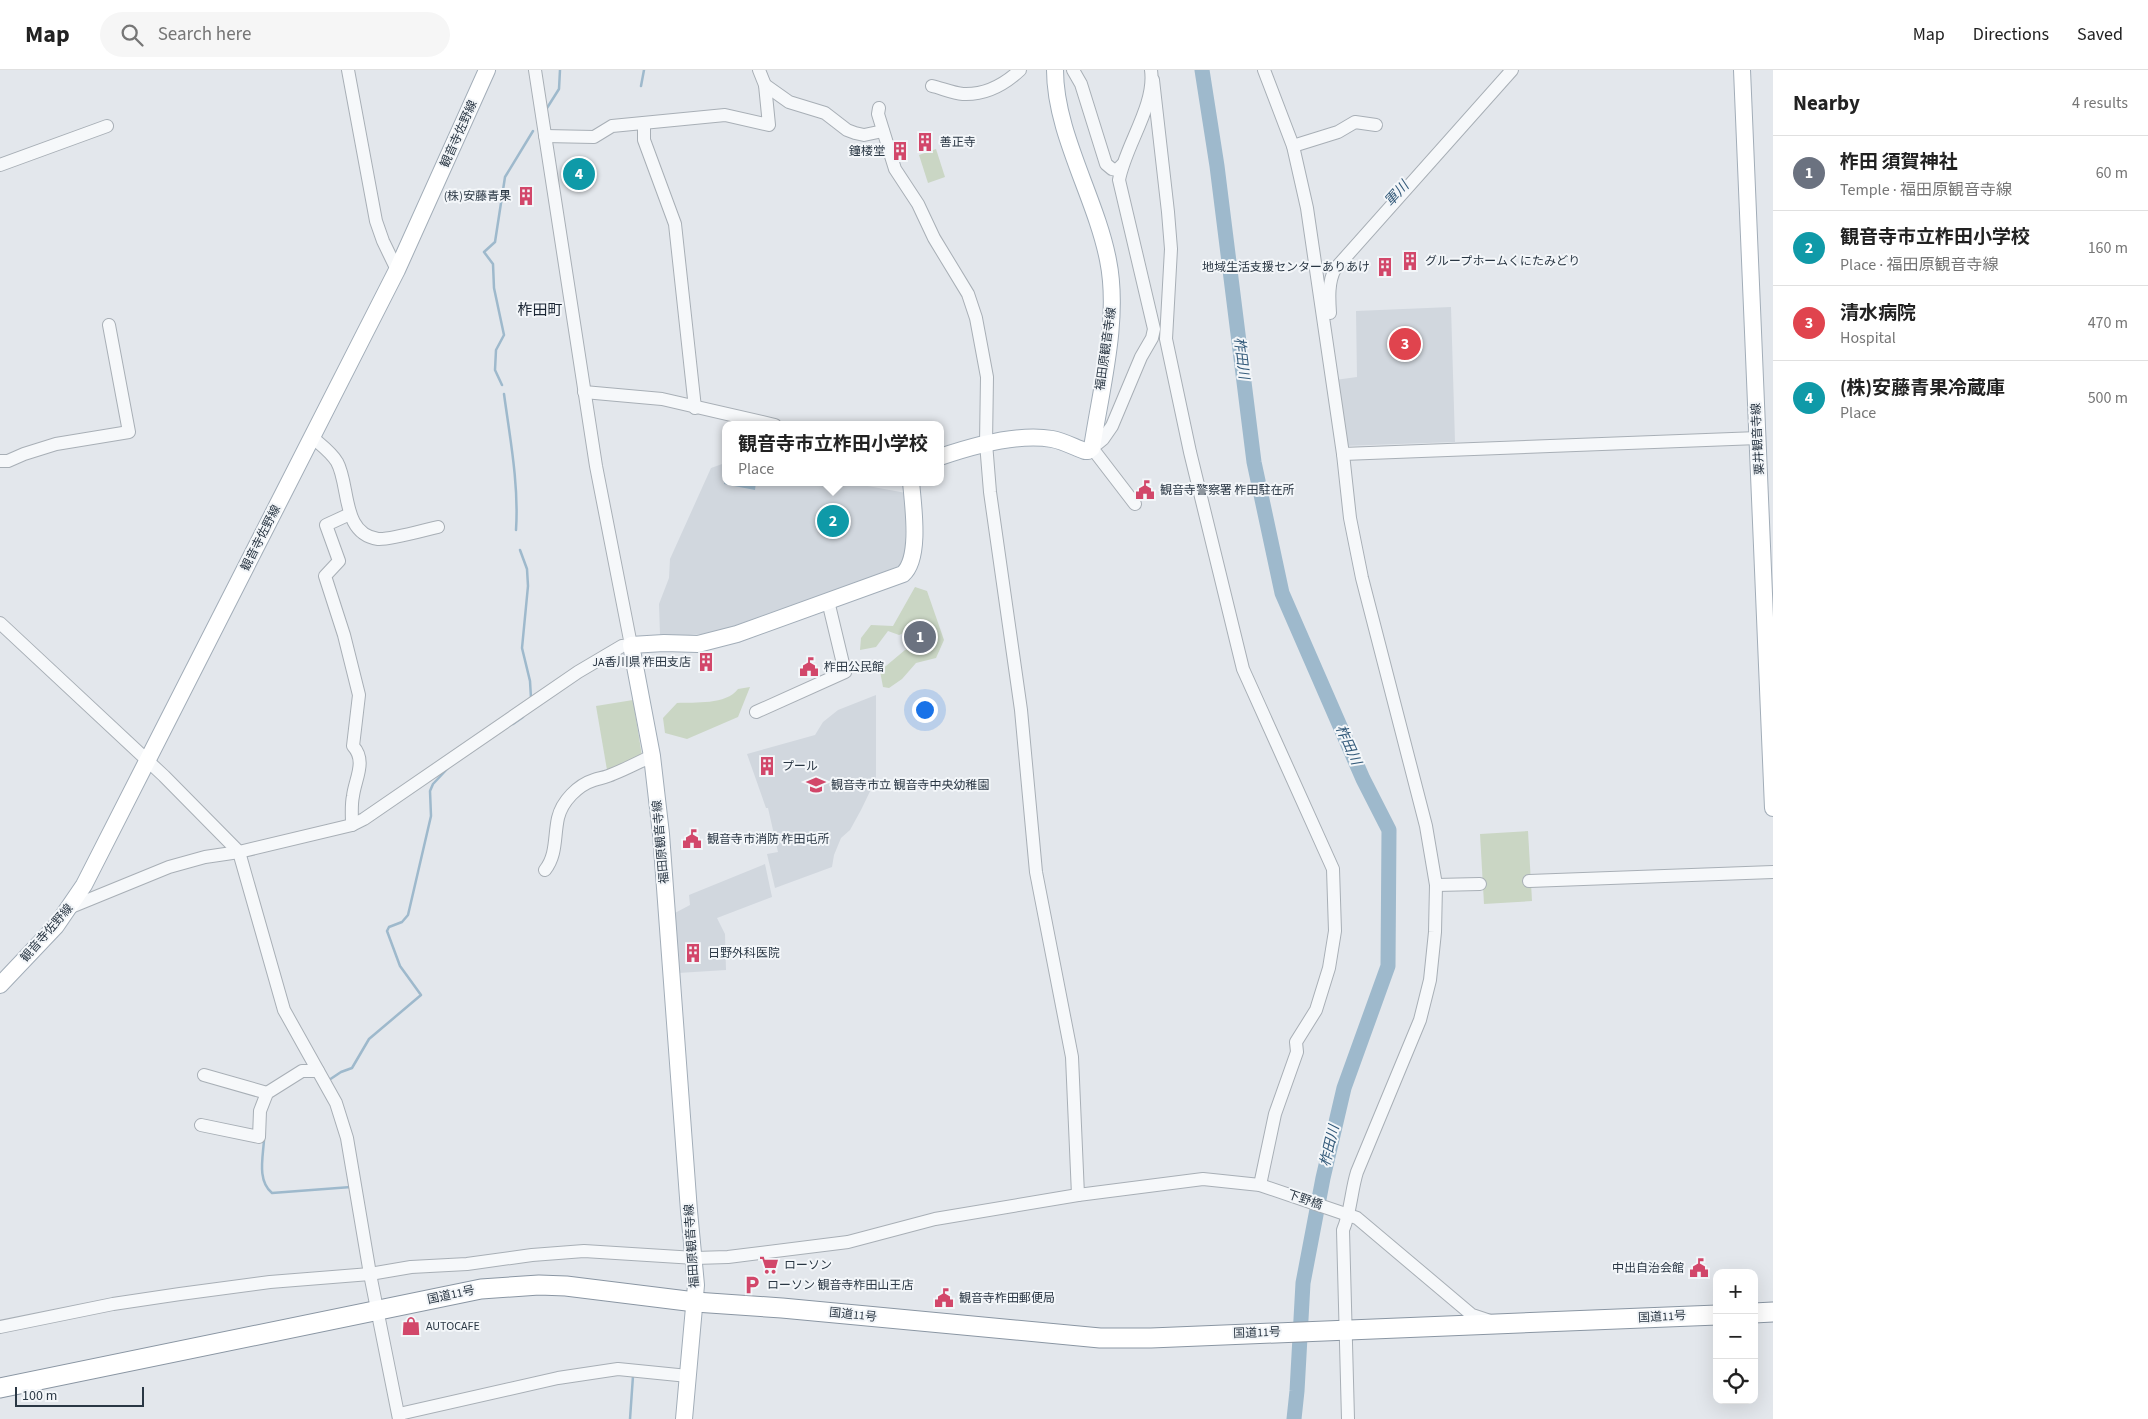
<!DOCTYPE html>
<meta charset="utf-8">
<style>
:root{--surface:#fff;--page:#f6f6f6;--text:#222;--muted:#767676;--line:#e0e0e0;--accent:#d2476a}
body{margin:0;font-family:"Source Sans 3","Noto Sans JP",sans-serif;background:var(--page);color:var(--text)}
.controls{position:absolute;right:15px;bottom:15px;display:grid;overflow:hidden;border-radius:10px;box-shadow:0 5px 20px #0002}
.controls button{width:45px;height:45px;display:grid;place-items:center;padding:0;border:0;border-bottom:1px solid var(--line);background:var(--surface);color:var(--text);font:25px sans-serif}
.scale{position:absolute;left:15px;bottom:12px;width:129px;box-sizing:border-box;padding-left:5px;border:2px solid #2a3744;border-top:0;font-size:14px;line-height:18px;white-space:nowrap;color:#2a3744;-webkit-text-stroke:4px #f3f6f9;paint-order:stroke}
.you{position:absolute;left:924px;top:639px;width:18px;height:18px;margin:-12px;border:4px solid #fff;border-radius:50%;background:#1a73e8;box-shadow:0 0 0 8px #1a73e833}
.badge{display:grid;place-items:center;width:32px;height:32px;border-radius:50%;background:var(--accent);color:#fff;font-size:16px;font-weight:700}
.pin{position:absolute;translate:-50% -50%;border:2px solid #fff;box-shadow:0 1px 5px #0006}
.popup{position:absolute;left:722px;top:351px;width:222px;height:65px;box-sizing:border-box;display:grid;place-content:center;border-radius:10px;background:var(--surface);filter:drop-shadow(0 1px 4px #0005);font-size:16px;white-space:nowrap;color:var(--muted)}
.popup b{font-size:19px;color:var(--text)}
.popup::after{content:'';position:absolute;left:50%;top:100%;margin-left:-10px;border:10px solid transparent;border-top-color:var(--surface)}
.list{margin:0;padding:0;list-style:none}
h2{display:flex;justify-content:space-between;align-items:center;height:65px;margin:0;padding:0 20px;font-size:21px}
h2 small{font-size:16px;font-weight:400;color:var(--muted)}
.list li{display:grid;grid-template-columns:32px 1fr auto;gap:15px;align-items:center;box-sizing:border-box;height:75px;padding:0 20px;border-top:1px solid var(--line)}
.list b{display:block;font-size:19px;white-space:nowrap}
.list p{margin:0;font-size:16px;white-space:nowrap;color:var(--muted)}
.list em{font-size:16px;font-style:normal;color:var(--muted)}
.icon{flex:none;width:28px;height:28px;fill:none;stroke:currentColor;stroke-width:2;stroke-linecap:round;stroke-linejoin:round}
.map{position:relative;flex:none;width:1773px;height:1349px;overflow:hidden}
header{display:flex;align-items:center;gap:30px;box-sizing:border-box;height:70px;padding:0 25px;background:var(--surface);border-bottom:1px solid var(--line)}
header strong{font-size:24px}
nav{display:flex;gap:28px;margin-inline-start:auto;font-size:18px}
.search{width:350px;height:45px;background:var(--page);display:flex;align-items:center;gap:12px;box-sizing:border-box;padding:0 18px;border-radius:28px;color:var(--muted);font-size:19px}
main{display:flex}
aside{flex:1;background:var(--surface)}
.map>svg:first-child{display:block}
.built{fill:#d1d7de}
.green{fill:#cad6c4}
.water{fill:#9eb9cc}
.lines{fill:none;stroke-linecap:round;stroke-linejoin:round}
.stream{stroke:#9eb9cc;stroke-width:2.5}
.river{stroke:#9eb9cc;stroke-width:15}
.minor-casing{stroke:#a8afb6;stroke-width:14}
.major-casing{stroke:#a2adb8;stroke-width:18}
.highway-casing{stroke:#8a96a3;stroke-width:21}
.minor{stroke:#f6f8fa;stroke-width:12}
.major{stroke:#fff;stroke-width:16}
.highway{stroke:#fff;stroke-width:19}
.labels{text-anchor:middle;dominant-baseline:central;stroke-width:4;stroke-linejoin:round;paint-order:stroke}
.street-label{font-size:12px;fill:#2a3744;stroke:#f3f6f9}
.poi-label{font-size:12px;fill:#2a3744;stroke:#f3f6f9;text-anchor:start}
.water-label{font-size:14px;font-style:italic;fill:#335a7a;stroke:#f3f6f9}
.quarter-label{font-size:15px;fill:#1c2735;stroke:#f3f6f9}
</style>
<header>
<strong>Map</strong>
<div class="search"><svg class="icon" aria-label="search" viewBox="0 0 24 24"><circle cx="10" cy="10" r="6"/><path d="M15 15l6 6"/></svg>Search here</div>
<nav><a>Map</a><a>Directions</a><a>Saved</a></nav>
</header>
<main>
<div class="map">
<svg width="1773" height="1349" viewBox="0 0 1773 1349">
<rect width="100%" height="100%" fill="#e3e7ec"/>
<g class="built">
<path d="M1451,237L1455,372L1343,376L1335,310L1357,307L1356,241Z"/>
<path d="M725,393L726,412H846L906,423L905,486L901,495L869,508L714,563L677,566L660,565L659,534L669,508L670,489L711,398Z"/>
<path d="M876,625V709L861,740L850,760L841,768L834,785L832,797L775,818L767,784L778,782L768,738H766L747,684L815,665L823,652L838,640Z"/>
<path d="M765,794L772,827L717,848L725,864L726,900L678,903L673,844L690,835L689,825Z"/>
</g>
<g class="green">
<path d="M936,79L945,107L928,113L919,85Z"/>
<path d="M915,517L927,521L944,570L936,588L916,593L902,609L889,618L883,617L880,601L905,580L921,574L928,557L920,556L899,565L888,561L876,577L860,580L861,568L871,555L893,556Z"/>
<path d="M750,617L738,647L687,669L665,663L663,648L677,633C695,632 726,635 738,619Z"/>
<path d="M633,630L642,686L607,700L596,636Z"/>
<path d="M1528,761L1532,831L1484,834L1480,764Z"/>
</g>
<path class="water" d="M725,405L726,412H756L755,420L724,414Z"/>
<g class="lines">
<g class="stream">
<path d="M641,16L644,0"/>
<path d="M547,38L559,19L560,0"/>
<path d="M502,315L495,300L496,280L504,265L494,218L493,194L484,182L495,172L505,107L533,61"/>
<path d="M504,324C510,368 519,415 516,460"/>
<path d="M520,480L527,499L528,516L522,578L530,611L531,628"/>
<path d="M513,654L523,647"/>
<path d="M329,1010L341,1002L352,998L369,969L421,925L400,896L387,861L389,857L402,852L408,845L431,746L430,721L433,714L448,698"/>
<path d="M264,1070C263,1087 257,1111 272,1123L351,1117"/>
<path d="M630,1349L633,1306"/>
</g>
<path class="river" d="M1202,0L1217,96L1254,392L1282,523L1363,709L1389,760L1388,896L1344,1018L1323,1108L1303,1213L1297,1321L1294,1349"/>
<g class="minor-casing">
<g id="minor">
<path d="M348,0L376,151L383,171L397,200"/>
<path d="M1073,0L1081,14L1106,94L1112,99L1117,100L1122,95"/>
<path d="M1264,0L1293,76L1307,138L1343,384L1350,448L1362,508L1426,756L1436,815L1435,862L1430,910L1420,950L1357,1102C1351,1121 1351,1141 1343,1160L1348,1349"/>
<path d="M1153,10L1168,142L1171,179L1166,269L1190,382L1243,599L1333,799L1335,861L1329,898L1316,940L1296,972L1297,982L1275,1044L1260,1115"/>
<path d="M765,15L789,32L825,43L847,60L855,63L864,65L883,61"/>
<path d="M932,16C941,18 953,23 963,24C985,25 1004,15 1020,0"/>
<path d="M879,38L878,44L895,99L918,134L934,168L968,224L976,248L987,307L986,373L990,422L1021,640L1036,802L1072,987L1078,1125"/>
<path d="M644,53V70L675,154L695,338"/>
<path d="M545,66L594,67L612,56L725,45L769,55L765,15L759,0"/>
<path d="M1293,76L1338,62L1355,52L1376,55"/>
<path d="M0,95L107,56"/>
<path d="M1330,243C1329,228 1328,212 1335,199L1512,0"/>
<path d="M584,322L662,329L775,355"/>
<path d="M313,368C321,375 331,382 337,392C350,415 341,464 378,469C390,470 424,460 438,457"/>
<path d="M1343,384L1758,368"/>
<path d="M0,391H8L24,384L56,374L129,362L109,255"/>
<path d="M1135,434L1092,378L1103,369L1112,356L1141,287L1152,268L1154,259L1119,110C1125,76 1156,35 1151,0"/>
<path d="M350,444L326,455L339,491L325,506L344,565L359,625L353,676C367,691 355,709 353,726C351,735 352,745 352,755"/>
<path d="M0,553L164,706L239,782L284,940L336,1033L347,1068L370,1204L399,1349"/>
<path d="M756,642L845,602L828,531"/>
<path d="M545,800C557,785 554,766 558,748C562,731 578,715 594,710C600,708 607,707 613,704C626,699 639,692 652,686"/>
<path d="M1529,811L1773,802"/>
<path d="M1436,815L1480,814"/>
<path d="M71,837L169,797L205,787L239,782L352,755L364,749L578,602L622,576L631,575L596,396L535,0"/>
<path d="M204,1005L267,1023"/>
<path d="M201,1055L259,1067L260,1041L267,1023L302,1001H318"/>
<path d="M0,1257L113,1234L180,1224L270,1212L370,1204L411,1197L467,1194L532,1185L584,1181L695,1188L728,1187L848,1172L935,1149L1078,1125L1203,1109L1260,1115L1357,1148L1472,1245L1490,1251"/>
<path d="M399,1344L558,1308L618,1299L688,1306"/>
</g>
</g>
<g class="major-casing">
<g id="major">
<path d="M1742,0L1773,738"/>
<path d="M940,387C972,376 1018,363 1052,369C1063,371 1074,377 1085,381H1088L1092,378C1101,318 1120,249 1108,190C1096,128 1055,63 1055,0"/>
<path d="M0,915L56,856L84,815L397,200L487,0"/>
<path d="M684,1349L696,1215L689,1141L661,764L652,686L631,575L664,573L698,574L737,564L903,504C921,488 913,435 911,412"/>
</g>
</g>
<g class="highway-casing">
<g id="highway">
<path d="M1754,1243L1773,1242"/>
<path d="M0,1318L481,1219L539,1215L566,1216L695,1232L782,1238L1100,1268H1151L1717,1245"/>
</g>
</g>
<use href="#minor" class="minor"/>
<use href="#major" class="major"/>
<use href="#highway" class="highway"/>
</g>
<defs>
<g id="building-bare" transform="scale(1.5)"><path d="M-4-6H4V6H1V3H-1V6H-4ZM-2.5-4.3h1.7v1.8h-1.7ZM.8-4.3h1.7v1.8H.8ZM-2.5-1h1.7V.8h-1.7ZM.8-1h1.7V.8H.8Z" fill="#d2476a" stroke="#f3f6f9" stroke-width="2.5" paint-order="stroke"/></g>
<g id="civic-bare" transform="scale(1.5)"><path d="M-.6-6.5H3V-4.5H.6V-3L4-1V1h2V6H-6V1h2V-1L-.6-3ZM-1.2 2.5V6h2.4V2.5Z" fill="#d2476a" stroke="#f3f6f9" stroke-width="2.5" paint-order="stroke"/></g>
<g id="school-bare" transform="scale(1.5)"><path d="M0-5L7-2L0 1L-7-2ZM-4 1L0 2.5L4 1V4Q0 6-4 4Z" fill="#d2476a" stroke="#f3f6f9" stroke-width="2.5" paint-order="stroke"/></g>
<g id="supermarket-bare" transform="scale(1.5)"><path d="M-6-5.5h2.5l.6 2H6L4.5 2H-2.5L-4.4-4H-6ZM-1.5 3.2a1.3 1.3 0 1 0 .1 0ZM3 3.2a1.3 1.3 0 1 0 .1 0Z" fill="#d2476a" stroke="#f3f6f9" stroke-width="2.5" paint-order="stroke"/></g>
<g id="parking-bare" transform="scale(1.5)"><path d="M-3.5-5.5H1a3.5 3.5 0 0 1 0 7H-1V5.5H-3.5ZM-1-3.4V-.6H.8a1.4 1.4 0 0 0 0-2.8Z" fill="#d2476a" stroke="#f3f6f9" stroke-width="2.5" paint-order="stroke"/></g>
<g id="shop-bare" transform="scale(1.5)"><path d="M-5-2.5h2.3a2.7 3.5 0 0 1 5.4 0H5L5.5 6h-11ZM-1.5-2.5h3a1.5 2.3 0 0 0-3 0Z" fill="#d2476a" stroke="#f3f6f9" stroke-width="2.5" paint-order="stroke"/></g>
</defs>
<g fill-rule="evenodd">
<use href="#building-bare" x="925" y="72"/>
<use href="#building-bare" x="900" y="81"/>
<use href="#building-bare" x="526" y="126"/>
<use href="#building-bare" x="1410" y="191"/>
<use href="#building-bare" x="1385" y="197"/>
<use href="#civic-bare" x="1145" y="420"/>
<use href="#building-bare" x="706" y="592"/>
<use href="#civic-bare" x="809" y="597"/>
<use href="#building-bare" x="767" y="696"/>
<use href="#school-bare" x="816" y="715"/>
<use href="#civic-bare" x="692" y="769"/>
<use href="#building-bare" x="693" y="883"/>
<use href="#supermarket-bare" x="769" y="1195"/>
<use href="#civic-bare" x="1699" y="1198"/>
<use href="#parking-bare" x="752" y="1215"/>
<use href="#civic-bare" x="944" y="1228"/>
<use href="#shop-bare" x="411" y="1256"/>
</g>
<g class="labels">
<g class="street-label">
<text transform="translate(459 64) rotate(-66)">観音寺佐野線</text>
<text transform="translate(1106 279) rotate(-82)">福田原観音寺線</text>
<text transform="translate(1758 369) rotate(-93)">粟井観音寺線</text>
<text transform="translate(261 468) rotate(-63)">観音寺佐野線</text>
<text transform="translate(661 772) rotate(-95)">福田原観音寺線</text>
<text transform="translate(47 863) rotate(-49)">観音寺佐野線</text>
<text transform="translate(1305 1130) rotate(19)">下野橋</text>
<text transform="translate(692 1176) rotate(-94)">福田原観音寺線</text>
<text transform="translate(451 1225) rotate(-12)">国道11号</text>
<text transform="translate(853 1245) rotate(6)">国道11号</text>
<text transform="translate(1662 1247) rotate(-3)">国道11号</text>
<text transform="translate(1257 1263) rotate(-2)">国道11号</text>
</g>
<g class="poi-label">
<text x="940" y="72">善正寺</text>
<text x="885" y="81" text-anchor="end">鐘楼堂</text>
<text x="511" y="126" text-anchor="end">(株)安藤青果</text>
<text x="1425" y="191">グループホームくにたみどり</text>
<text x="1370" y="197" text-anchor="end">地域生活支援センターありあけ</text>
<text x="1160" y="420">観音寺警察署 柞田駐在所</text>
<text x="691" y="592" text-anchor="end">JA香川県 柞田支店</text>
<text x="824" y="597">柞田公民館</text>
<text x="782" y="696">プール</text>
<text x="831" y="715">観音寺市立 観音寺中央幼稚園</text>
<text x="707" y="769">観音寺市消防 柞田屯所</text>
<text x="708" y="883">日野外科医院</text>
<text x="784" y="1195">ローソン</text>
<text x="1684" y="1198" text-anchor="end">中出自治会館</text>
<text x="767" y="1215">ローソン 観音寺柞田山王店</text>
<text x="959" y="1228">観音寺柞田郵便局</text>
<text x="426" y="1256">AUTOCAFE</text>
</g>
<g class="water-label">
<text transform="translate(1397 124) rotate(-48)">軍川</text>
<text transform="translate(1241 288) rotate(83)">柞田川</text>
<text transform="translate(1348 675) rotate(66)">柞田川</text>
<text transform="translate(1330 1076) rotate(-77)">柞田川</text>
</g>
<g class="quarter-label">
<text x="540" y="240">柞田町</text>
</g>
</g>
</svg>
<div class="controls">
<button>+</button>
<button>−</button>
<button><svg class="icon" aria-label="locate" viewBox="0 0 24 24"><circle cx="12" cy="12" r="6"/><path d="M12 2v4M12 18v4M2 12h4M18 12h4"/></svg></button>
</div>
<div class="scale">100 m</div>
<div class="you"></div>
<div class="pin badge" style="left:920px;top:567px;background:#6b7280">1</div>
<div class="pin badge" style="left:833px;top:451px;background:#0f9aa8">2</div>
<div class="popup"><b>観音寺市立柞田小学校</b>Place</div>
<div class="pin badge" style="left:1405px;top:274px;background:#e0444e">3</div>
<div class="pin badge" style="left:579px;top:104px;background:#0f9aa8">4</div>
</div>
<aside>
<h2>Nearby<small>4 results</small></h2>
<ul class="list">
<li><span class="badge" style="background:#6b7280">1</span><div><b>柞田 須賀神社</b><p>Temple · 福田原観音寺線</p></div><em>60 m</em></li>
<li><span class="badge" style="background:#0f9aa8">2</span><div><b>観音寺市立柞田小学校</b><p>Place · 福田原観音寺線</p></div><em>160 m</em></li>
<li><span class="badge" style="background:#e0444e">3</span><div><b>清水病院</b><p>Hospital</p></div><em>470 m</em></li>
<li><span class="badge" style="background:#0f9aa8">4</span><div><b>(株)安藤青果冷蔵庫</b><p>Place</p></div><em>500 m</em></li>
</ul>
</aside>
</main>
